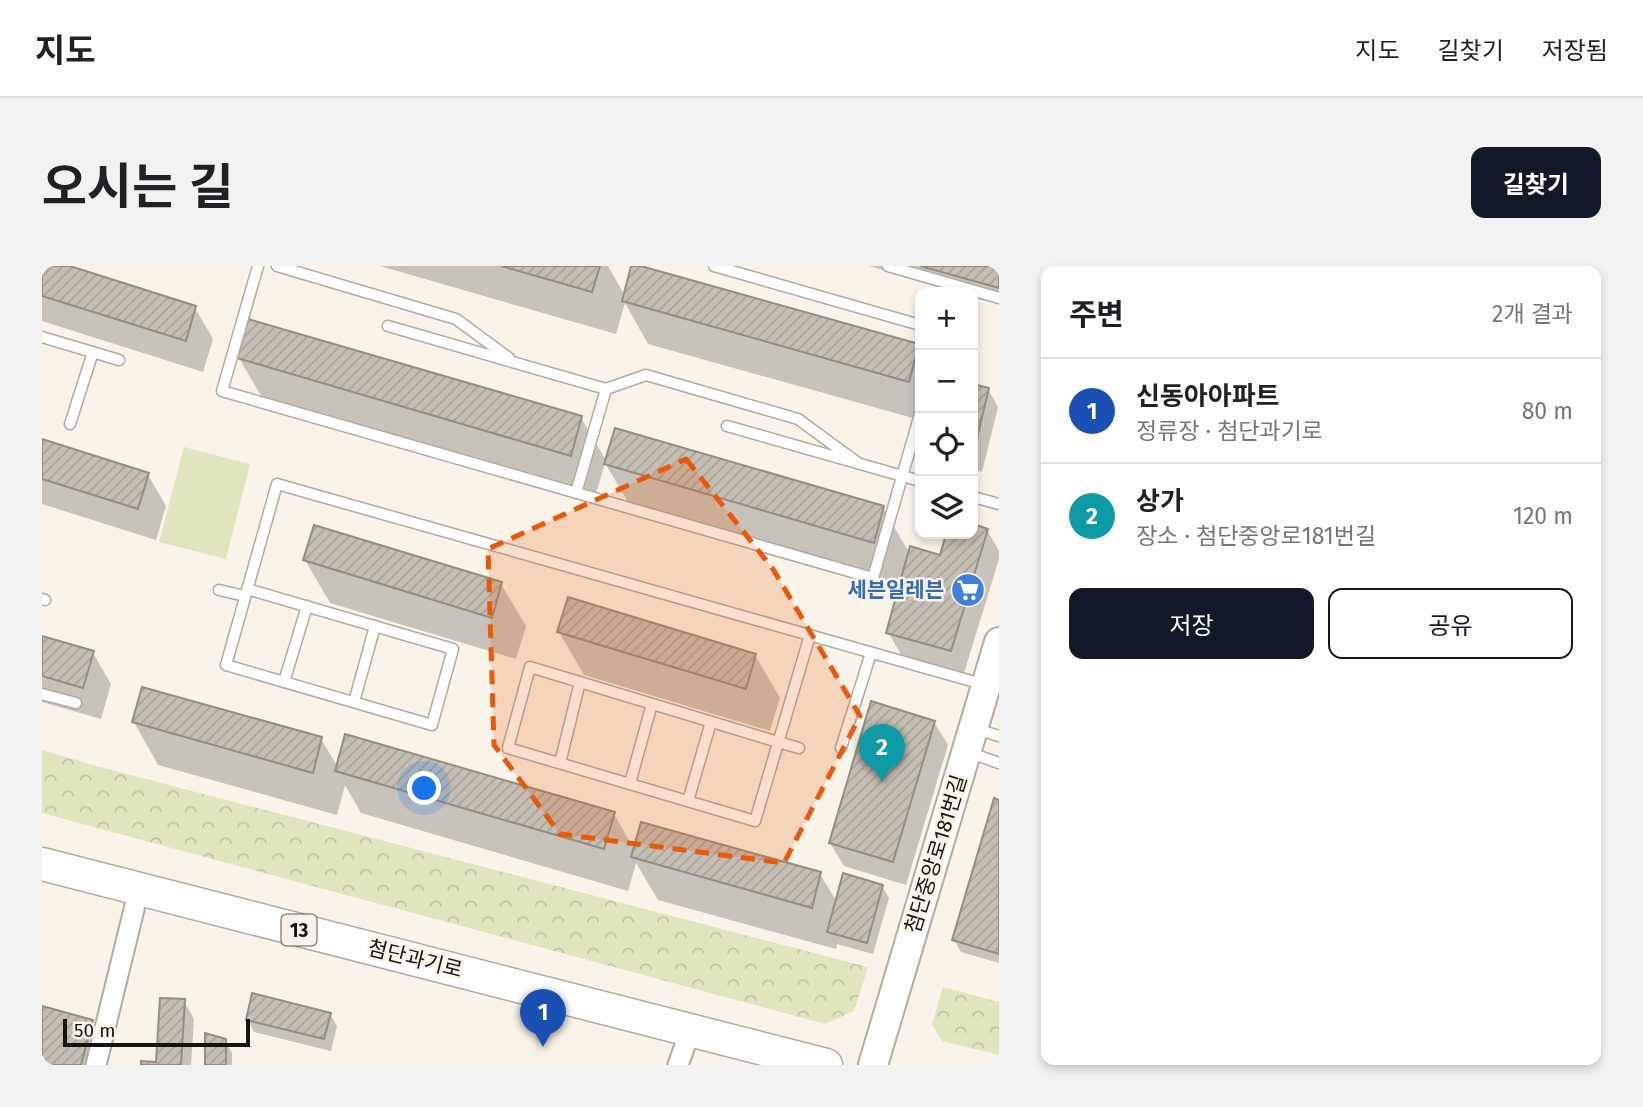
<!DOCTYPE html>
<html lang="ko">
<meta charset="utf-8">
<style>
:root{--surface:#fff;--page:#f2f2f2;--text:#202124;--muted:#757577;--line:#e0e0e0;--accent:#111827}
body{margin:0;font-family:"Fira Sans","Noto Sans KR",sans-serif;background:var(--page);color:var(--text)}
.controls{position:absolute;right:21px;top:21px;display:grid;overflow:hidden;border-radius:14px;box-shadow:0 4px 10px #0003}
.controls button{width:63px;height:63px;display:grid;place-items:center;padding:0;border:0;border-bottom:2px solid var(--line);background:var(--surface);color:var(--text);font:35px sans-serif}
.scale{position:absolute;left:21px;bottom:18px;width:187px;box-sizing:border-box;padding-left:7px;border:4px solid #161410;border-top:0;font-size:19px;line-height:24px;white-space:nowrap;color:#161410;-webkit-text-stroke:5px #f9f3e9;paint-order:stroke}
.you{position:absolute;left:383px;top:523px;width:24px;height:24px;margin:-18px;border:5px solid #fff;border-radius:50%;background:#1a73e8;box-shadow:0 0 0 10px #1a73e833}
.badge{display:grid;place-items:center;width:46px;height:46px;border-radius:50%;background:var(--accent);color:#fff;font-size:23px;font-weight:700}
.pin{position:absolute;translate:-50% -58px;filter:drop-shadow(0 2px 4px #0008)}
.pin::after{content:'';position:absolute;top:37px;width:24px;height:21px;background:inherit;clip-path:polygon(0 0,100% 0,50% 100%)}
.list{margin:0;padding:0;list-style:none}
h2{display:flex;justify-content:space-between;align-items:center;height:91px;margin:0;padding:0 28px;font-size:30px}
h2 small{font-size:23px;font-weight:400;color:var(--muted)}
.list li{display:grid;grid-template-columns:46px 1fr auto;gap:21px;align-items:center;box-sizing:border-box;height:105px;padding:0 28px;border-top:2px solid var(--line)}
.list b{display:block;font-size:26px;white-space:nowrap}
.list p{margin:0;font-size:23px;white-space:nowrap;color:var(--muted)}
.list em{font-size:23px;font-style:normal;color:var(--muted)}
.actions{display:flex;gap:14px;padding:21px 28px}
.actions a{flex:1;padding:16px 0;border:2px solid var(--accent);border-radius:14px;text-align:center;font-size:24px;color:var(--accent)}
.actions .main{background:var(--accent);color:#fff}
.icon{flex:none;width:38px;height:38px;fill:none;stroke:currentColor;stroke-width:2;stroke-linecap:round;stroke-linejoin:round}
.map{position:relative;flex:none;width:957px;height:799px;overflow:hidden;border-radius:14px}
header{display:flex;align-items:center;gap:42px;box-sizing:border-box;height:98px;padding:0 35px;background:var(--surface);border-bottom:2px solid var(--line)}
header strong{font-size:33px}
nav{display:flex;gap:38px;margin-inline-start:auto;font-size:24px}
.intro{display:flex;align-items:center;justify-content:space-between;box-sizing:border-box;height:168px;padding:0 42px}
h1{margin:0;font-size:49px}
.button{padding:18px 32px;border-radius:14px;background:var(--accent);color:#fff;font-size:24px;font-weight:700}
main{display:flex;gap:42px;padding:0 42px}
aside{flex:1;background:var(--surface);border-radius:14px;box-shadow:0 4px 10px #0003}
.map>svg:first-child{display:block}
.forest{fill:url(#forest-crowns)}
.park{fill:#e0e5be}
.shadow{fill:#0003}
.building{fill:url(#building-hatch);stroke:#938e84;stroke-width:2}
.lines{fill:none;stroke-linecap:round;stroke-linejoin:round}
.lane-casing{stroke:#b1aba1;stroke-width:13}
.street-casing{stroke:#b1aba1;stroke-width:23}
.secondary-casing{stroke:#b1aba1;stroke-width:32}
.primary-casing{stroke:#b1aba1;stroke-width:35}
.lane{stroke:#fff;stroke-width:10}
.street{stroke:#fff;stroke-width:19}
.secondary{stroke:#fff;stroke-width:28}
.primary{stroke:#fff;stroke-width:32}
.marked{fill:#e8590c;fill-opacity:0.2;stroke:#e8590c;stroke-width:5;stroke-dasharray:14 9;stroke-linejoin:round}
.labels{text-anchor:middle;dominant-baseline:central;stroke-width:5;stroke-linejoin:round;paint-order:stroke}
.shield{fill:#f9f3e9;stroke:#5a5751;stroke-width:2}
.shield-label{font-size:19px;font-weight:bold;fill:#161410}
.shop-label{font-size:21px;font-weight:bold;fill:#366cbe;stroke:#f9f3e9;text-anchor:end}
.street-label{font-size:21px;fill:#161410;stroke:#f9f3e9}
</style>
<header>
<strong>지도</strong>
<nav><a>지도</a><a>길찾기</a><a>저장됨</a></nav>
</header>
<div class="intro"><h1>오시는 길</h1><a class="button">길찾기</a></div>
<main>
<div class="map">
<svg width="957" height="799" viewBox="0 0 957 799">
<defs>
<pattern id="forest-crowns" width="20" height="18" patternUnits="userSpaceOnUse" patternTransform="scale(1.75)"><rect width="20" height="18" fill="#e0e5be"/><path d="M2 6a3 3 0 1 1 6 0M12 15a3 3 0 1 1 6 0" fill="none" stroke="#bfc4a2"/></pattern>
<pattern id="building-hatch" width="6" height="6" patternUnits="userSpaceOnUse" patternTransform="scale(1.75)"><rect width="6" height="6" fill="#c4beb4"/><path d="M-1 1l2-2M0 6l6-6M5 7l2-2" fill="none" stroke="#a8a29a"/></pattern>
</defs>
<rect width="100%" height="100%" fill="#f9f3e9"/>
<g class="forest">
<path d="M0,484L58,501L826,701L812,745L783,758L0,547Z"/>
<path d="M901,721L957,736V789L900,775L890,758Z"/>
</g>
<path class="park" d="M142,181L208,198L184,293L117,276Z"/>
<g class="shadow">
<path d="M0,0H22L153,42L171,73L161,106L0,55Z"/>
<path d="M338,0H566L583,30L593,0L876,80L878,84V154L606,78L583,37L574,68Z"/>
<path d="M827,0H957V37L931,29Z"/>
<path d="M197,92L539,152L565,196L841,242L868,288L899,291L906,268H931V260L945,264L957,285V293L922,407L860,390L846,366L859,319L589,241L563,197L553,231L222,135Z"/>
<path d="M931,120L946,123L956,141L940,206L931,203Z"/>
<path d="M0,175L106,209L124,240L114,274L0,238Z"/>
<path d="M263,294L459,318L484,360L474,393L288,337Z"/>
<path d="M517,366L713,389L738,432L728,465L542,409Z"/>
<path d="M0,372L51,387L69,418L59,453L0,436Z"/>
<path d="M92,456L279,473L296,501L572,548L593,585L778,608L795,636L840,620L847,632L831,688L795,678L794,683L616,634L594,597L586,625L319,547L303,519L295,549L116,499Z"/>
<path d="M892,456L906,479L864,619L802,600L788,577Z"/>
<path d="M957,535V697L919,686L912,674Z"/>
<path d="M142,735L152,753L149,799H100L116,798Z"/>
<path d="M0,742L50,755L63,779L58,799H0Z"/>
<path d="M288,748L295,760L289,785L212,766L206,753Z"/>
<path d="M183,774L190,787V799H165Z"/>
</g>
<g class="building">
<path d="M0,0H28L154,40L144,75L0,30Z"/>
<path d="M459,0H558L550,26Z"/>
<path d="M589,0H599L877,78L867,116L580,35Z"/>
<path d="M878,0H957V22Z"/>
<path d="M206,53L540,150L529,190L195,92Z"/>
<path d="M931,118L947,122L931,188Z"/>
<path d="M573,162L842,240L832,277L562,198Z"/>
<path d="M0,173L107,207L96,243L0,213Z"/>
<path d="M931,258L946,263L909,385L844,367L868,280L898,289L904,268H931Z"/>
<path d="M272,259L460,316L450,352L261,294Z"/>
<path d="M526,331L714,388L704,423L515,366Z"/>
<path d="M0,370L52,385L41,422L0,410Z"/>
<path d="M100,421L280,471L271,507L90,456Z"/>
<path d="M829,435L893,455L851,596L787,577Z"/>
<path d="M303,468L573,546L562,583L293,505Z"/>
<path d="M952,532L957,534V688L910,674Z"/>
<path d="M599,556L779,606L770,642L589,591Z"/>
<path d="M801,607L841,619L825,677L785,666Z"/>
<path d="M210,727L289,747L282,773L204,754Z"/>
<path d="M118,732L143,733L139,799H99V795L114,796Z"/>
<path d="M0,740L51,754L39,799H0Z"/>
<path d="M163,767L184,773V799H163Z"/>
</g>
<g class="lines">
<g class="lane-casing">
<g id="lane">
<path d="M216,0L180,125L831,312L878,148"/>
<path d="M235,0L414,53L467,92"/>
<path d="M672,0L878,59"/>
<path d="M846,0L957,32"/>
<path d="M346,60L564,123L604,109L756,153L816,197"/>
<path d="M0,71L77,94"/>
<path d="M28,158L51,86"/>
<path d="M685,160L878,215"/>
<path d="M534,227L564,123"/>
<path d="M931,231L957,238"/>
<path d="M205,323L411,383L390,459L184,399L235,218L940,418"/>
<path d="M177,324L203,330"/>
<path d="M0,333L3,334"/>
<path d="M242,416L265,340"/>
<path d="M0,428L34,437"/>
<path d="M312,436L333,360"/>
<path d="M934,463L957,470"/>
<path d="M757,482L736,476L488,401L466,482L713,555L768,369"/>
<path d="M799,482L829,387"/>
<path d="M928,487L957,497"/>
<path d="M518,497L538,416"/>
<path d="M588,517L610,438"/>
<path d="M646,535L669,456"/>
</g>
</g>
<g class="street-casing">
<g id="street">
<path d="M54,799L97,623"/>
<path d="M636,799L649,763"/>
</g>
</g>
<g class="secondary-casing">
<path id="secondary" d="M831,799L957,376"/>
</g>
<g class="primary-casing">
<path id="primary" d="M0,598L784,799"/>
</g>
<use href="#lane" class="lane"/>
<use href="#street" class="street"/>
<use href="#secondary" class="secondary"/>
<use href="#primary" class="primary"/>
</g>
<path class="marked" d="M644,193L731,303L818,450L742,597L518,568L452,479L446,283Z"/>
<defs>
<g id="supermarket-disc" transform="scale(1.75)"><circle r="9.5" fill="#3f7fe0" stroke="#f9f3e9"/><path d="M-6-5.5h2.5l.6 2H6L4.5 2H-2.5L-4.4-4H-6ZM-1.5 3.2a1.3 1.3 0 1 0 .1 0ZM3 3.2a1.3 1.3 0 1 0 .1 0Z" fill="#fff"/></g>
</defs>
<g fill-rule="evenodd">
<use href="#supermarket-disc" x="926" y="324"/>
</g>
<g class="labels">
<rect class="shield" x="239.5" y="648.5" width="35" height="31" rx="5"/>
<g class="shield-label">
<text x="257" y="664">13</text>
</g>
<g class="shop-label">
<text x="902" y="324">세븐일레븐</text>
</g>
<g class="street-label">
<text transform="translate(894 588) rotate(-73)">첨단중앙로181번길</text>
<text transform="translate(373 693) rotate(14)">첨단과기로</text>
</g>
</g>
</svg>
<div class="controls">
<button>+</button>
<button>−</button>
<button><svg class="icon" aria-label="locate" viewBox="0 0 24 24"><circle cx="12" cy="12" r="6"/><path d="M12 2v4M12 18v4M2 12h4M18 12h4"/></svg></button>
<button><svg class="icon" aria-label="layers" viewBox="0 0 24 24"><path d="M12 4l9 5-9 5-9-5zM3 14l9 5 9-5"/></svg></button>
</div>
<div class="scale">50 m</div>
<div class="you"></div>
<div class="pin badge" style="left:501px;top:781px;background:#1a4fb4">1</div>
<div class="pin badge" style="left:840px;top:516px;background:#0f9aa8">2</div>
</div>
<aside>
<h2>주변<small>2개 결과</small></h2>
<ul class="list">
<li><span class="badge" style="background:#1a4fb4">1</span><div><b>신동아아파트</b><p>정류장 · 첨단과기로</p></div><em>80 m</em></li>
<li><span class="badge" style="background:#0f9aa8">2</span><div><b>상가</b><p>장소 · 첨단중앙로181번길</p></div><em>120 m</em></li>
</ul>
<div class="actions"><a class="main">저장</a><a>공유</a></div>
</aside>
</main>
